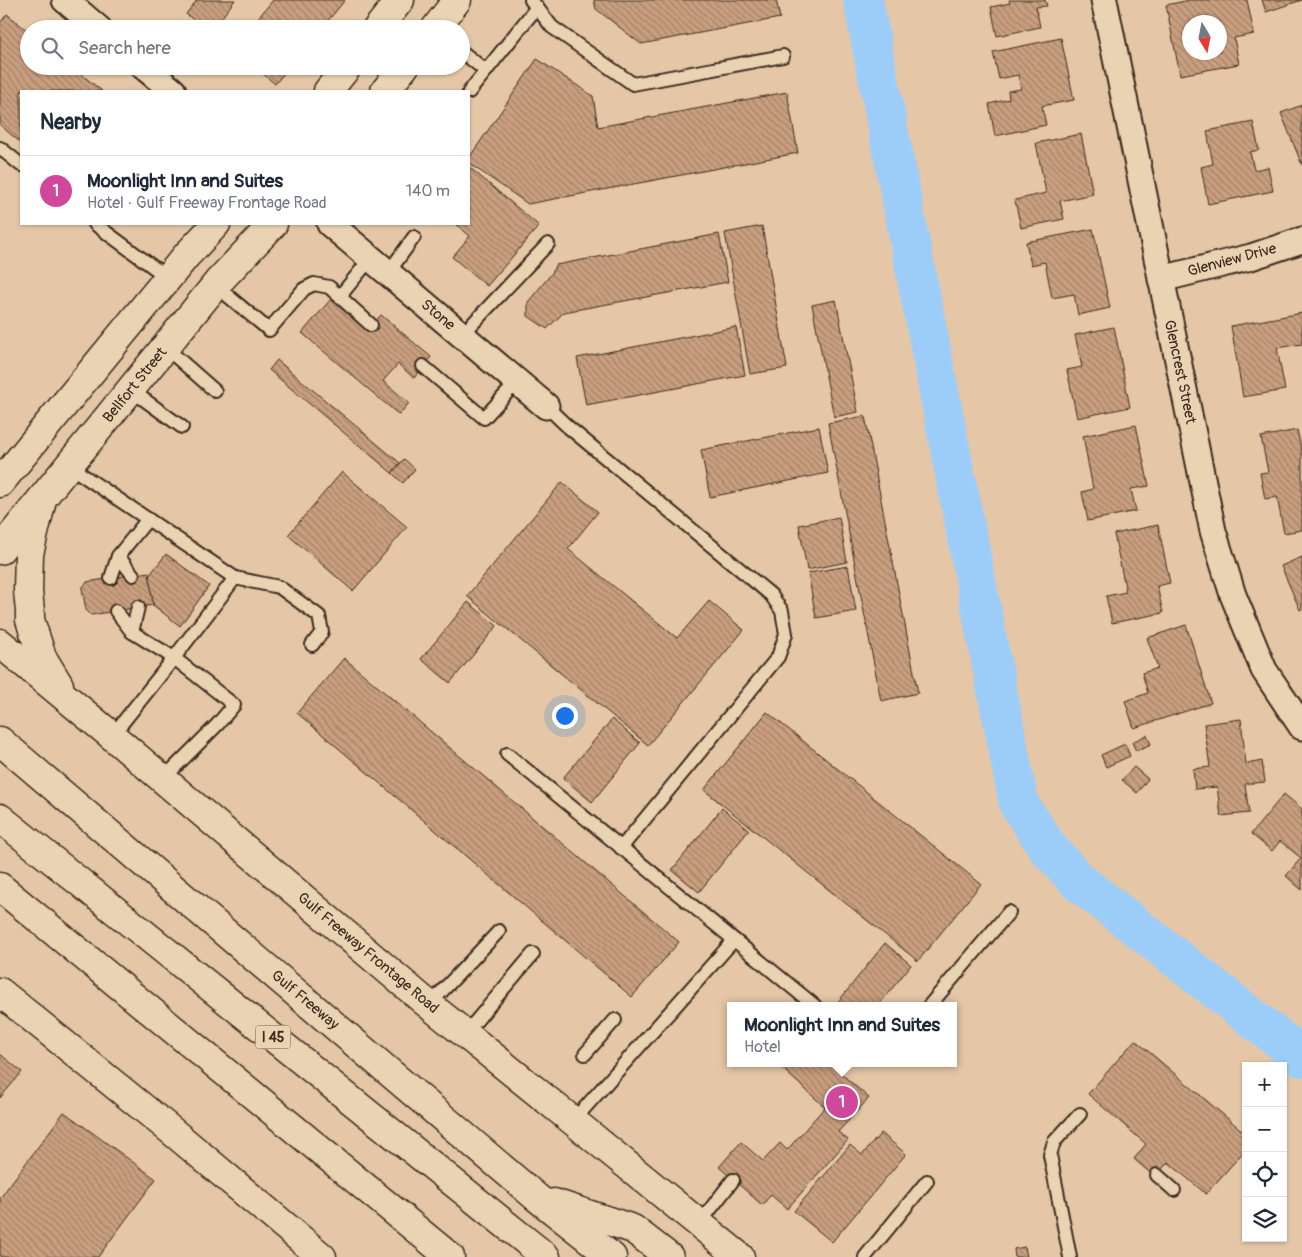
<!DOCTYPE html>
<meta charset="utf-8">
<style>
:root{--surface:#fff;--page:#f2f2f3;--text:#1f2937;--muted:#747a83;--line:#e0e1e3;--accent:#1a73e8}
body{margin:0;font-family:Pangolin,sans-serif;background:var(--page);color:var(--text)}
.controls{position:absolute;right:15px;bottom:15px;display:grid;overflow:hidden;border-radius:0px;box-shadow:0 1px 4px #0004}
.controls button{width:45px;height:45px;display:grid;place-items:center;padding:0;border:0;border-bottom:1px solid var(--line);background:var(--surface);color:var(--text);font:25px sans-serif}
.compass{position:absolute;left:1182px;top:15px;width:45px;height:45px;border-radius:50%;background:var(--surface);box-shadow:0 1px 4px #0004;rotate:170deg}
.you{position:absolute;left:564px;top:715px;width:18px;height:18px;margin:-12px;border:4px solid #fff;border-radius:50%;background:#1a73e8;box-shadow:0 0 0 8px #1a73e833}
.badge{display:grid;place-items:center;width:32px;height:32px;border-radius:50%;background:var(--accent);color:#fff;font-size:16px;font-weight:700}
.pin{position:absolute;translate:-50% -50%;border:2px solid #fff;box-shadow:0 1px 5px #0006}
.popup{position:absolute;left:727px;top:1002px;width:230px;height:65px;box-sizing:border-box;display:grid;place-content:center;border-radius:0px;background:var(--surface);filter:drop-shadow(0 1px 4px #0005);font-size:16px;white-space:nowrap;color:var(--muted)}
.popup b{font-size:19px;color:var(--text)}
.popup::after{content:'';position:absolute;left:50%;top:100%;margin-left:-10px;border:10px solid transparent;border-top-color:var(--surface)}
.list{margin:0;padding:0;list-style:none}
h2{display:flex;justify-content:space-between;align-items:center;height:65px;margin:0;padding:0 20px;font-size:21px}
h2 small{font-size:16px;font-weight:400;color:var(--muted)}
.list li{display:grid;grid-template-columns:32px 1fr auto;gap:15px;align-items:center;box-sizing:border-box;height:70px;padding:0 20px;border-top:1px solid var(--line)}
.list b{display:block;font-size:19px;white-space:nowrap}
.list p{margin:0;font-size:16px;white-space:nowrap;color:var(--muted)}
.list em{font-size:16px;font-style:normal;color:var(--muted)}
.icon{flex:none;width:28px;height:28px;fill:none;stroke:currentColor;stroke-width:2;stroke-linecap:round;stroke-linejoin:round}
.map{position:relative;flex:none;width:1302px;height:1257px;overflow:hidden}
.search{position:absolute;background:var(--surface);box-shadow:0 1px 4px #0004;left:20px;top:20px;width:450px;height:55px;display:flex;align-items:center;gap:12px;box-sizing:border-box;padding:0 18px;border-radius:28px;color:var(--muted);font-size:19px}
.panel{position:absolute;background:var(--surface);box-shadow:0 1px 4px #0004;left:20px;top:90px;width:450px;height:135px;border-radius:0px}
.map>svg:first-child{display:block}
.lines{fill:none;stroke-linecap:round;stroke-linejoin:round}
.river{stroke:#9ccdf9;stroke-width:40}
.building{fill:url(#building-back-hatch);stroke:#3b2a1e;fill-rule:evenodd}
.service-casing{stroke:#3b2a1e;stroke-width:16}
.minor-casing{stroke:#3b2a1e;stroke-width:29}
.secondary-casing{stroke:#3b2a1e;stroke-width:31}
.motorway-casing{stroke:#3b2a1e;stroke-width:31}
.service{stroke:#ead3b3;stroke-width:12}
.minor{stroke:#ead3b3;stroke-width:25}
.secondary{stroke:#ead3b3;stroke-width:28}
.motorway{stroke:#ead3b3;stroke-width:28}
.labels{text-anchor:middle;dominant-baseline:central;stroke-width:4;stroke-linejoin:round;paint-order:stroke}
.shield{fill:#ead3b3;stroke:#705d4b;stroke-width:1}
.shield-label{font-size:14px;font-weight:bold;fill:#3b2a1e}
.street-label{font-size:15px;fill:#3b2a1e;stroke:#ead3b3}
</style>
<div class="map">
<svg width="1302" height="1257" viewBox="0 0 1302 1257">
<defs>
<pattern id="building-back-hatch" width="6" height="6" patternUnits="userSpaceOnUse" patternTransform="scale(1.25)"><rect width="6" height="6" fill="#c99f7f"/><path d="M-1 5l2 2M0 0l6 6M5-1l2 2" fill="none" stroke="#a48267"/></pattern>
</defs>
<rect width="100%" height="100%" fill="#e5c7a7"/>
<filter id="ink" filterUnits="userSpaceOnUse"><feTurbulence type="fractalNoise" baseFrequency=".02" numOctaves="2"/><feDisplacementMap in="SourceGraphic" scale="10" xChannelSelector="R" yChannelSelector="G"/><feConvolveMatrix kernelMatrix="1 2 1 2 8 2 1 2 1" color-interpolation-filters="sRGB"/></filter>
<g filter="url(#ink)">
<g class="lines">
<path class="river" d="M863,0L1019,804L1048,848L1078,881L1302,1057"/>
</g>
<g class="building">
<path d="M197,0H235L213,29H206L186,14Z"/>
<path d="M273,0H345L321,29H249Z"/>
<path d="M594,0H776L780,18L641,44L596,9Z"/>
<path d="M1009,0H1045L1047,6L1036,7L1040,27L997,36L991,7L1010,3Z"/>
<path d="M1190,0H1247L1254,34L1234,38L1239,64L1180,75L1166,5ZM1190,22H1220V52H1190Z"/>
<path d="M1262,0H1302L1266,12Z"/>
<path d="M7,14L29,32V66H71L102,91H21V143L0,125V23Z"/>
<path d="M1061,38L1074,100L1042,106L1046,125L995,136L989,104L1009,99L1008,91L1021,89L1018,75L999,79L993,52Z"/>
<path d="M537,59L593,96L598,127L787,92L798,153L528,204L470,164L469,158Z"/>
<path d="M254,66H290L275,84Z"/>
<path d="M1302,105V165L1281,113Z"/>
<path d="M1253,122L1259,150L1250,152L1254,170L1268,167L1273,191L1208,204L1201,167L1213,164L1207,131Z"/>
<path d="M1081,134L1093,194L1060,201L1064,219L1021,228L1015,200L1046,193L1036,143Z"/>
<path d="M469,167L539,226L487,286L452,257L470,236L456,224H469Z"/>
<path d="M762,226L787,368L750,374L725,233Z"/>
<path d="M1093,229L1110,308L1078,315L1074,294L1052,298L1045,262L1031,265L1026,242Z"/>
<path d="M719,234L728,282L564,312L547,329L528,316V302L552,273L556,265Z"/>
<path d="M331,299L367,330L381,315L431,357L414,378L398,364L383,381L409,403L399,415L302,333Z"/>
<path d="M836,300L858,412L834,417L812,305Z"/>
<path d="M1302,313V344L1277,348L1285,390L1243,397L1231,326Z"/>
<path d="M736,327L745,375L586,405L577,358Z"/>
<path d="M1114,327L1130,407L1077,418L1067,370L1082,367L1075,335Z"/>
<path d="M277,360L400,463L392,473L269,370Z"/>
<path d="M865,416L918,693L881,701L828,423Z"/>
<path d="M1136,425L1149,486L1131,489L1136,511L1088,521L1082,492L1093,489L1083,436Z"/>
<path d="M819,427L828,473L710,497L701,450Z"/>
<path d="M1297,430L1302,452V530L1284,533L1277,497L1265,499L1260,473L1268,472L1261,437Z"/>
<path d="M404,459L415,469L403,483L392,473Z"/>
<path d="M342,472L407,527L353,591L288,535Z"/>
<path d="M562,482L598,512L568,549L677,638L709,601L744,630L648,745L467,596Z"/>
<path d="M839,517L847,562L807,570L799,525Z"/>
<path d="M1158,525L1170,583L1157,586L1163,613L1112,623L1106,596L1126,592L1114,534Z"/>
<path d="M166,554L209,586L180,626L153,605L149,576Z"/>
<path d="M1302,557V609L1300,610L1281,566Z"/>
<path d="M848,566L856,611L816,618L808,573Z"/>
<path d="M149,572L153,605L91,615L86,610L82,588L87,582Z"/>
<path d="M468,602L497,626L450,683L421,659Z"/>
<path d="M1186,625L1211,703L1134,728L1125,701L1148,693L1142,673L1158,668L1147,638Z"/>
<path d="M344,658L679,942L632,997L297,713Z"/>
<path d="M767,712L981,884L918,961L704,790Z"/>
<path d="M612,719L640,743L592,802L563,778Z"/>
<path d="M1241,719L1246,764L1262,761L1265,782L1245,784L1249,813L1221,816L1217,787L1195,789L1193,769L1210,767L1204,724Z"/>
<path d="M1147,735L1151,744L1136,751L1132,742Z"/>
<path d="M1125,744L1130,756L1106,767L1101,755Z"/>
<path d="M1134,767L1148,779L1137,793L1122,780Z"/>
<path d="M1284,794L1302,809V890L1286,876L1301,858L1280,841L1272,851L1251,834Z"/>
<path d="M722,808L749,830L699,892L672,870Z"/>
<path d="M885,943L911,965L878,1006H843L838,1002Z"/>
<path d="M1135,1040L1246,1134V1149L1206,1194L1168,1162L1155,1177L1134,1159L1146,1144L1088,1094Z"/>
<path d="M0,1054L22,1072L0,1098Z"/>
<path d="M776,1063H829L869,1098L838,1132L848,1140L787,1209L771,1195L762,1205L719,1167L741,1142L763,1161L780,1143L787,1150L825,1107Z"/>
<path d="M64,1112L156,1179L98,1257H0V1198Z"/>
<path d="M881,1133L906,1154L832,1242L794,1211L850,1145L862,1155Z"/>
<path d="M1025,1247L1027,1257H1015L1014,1249Z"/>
</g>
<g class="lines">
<g class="service-casing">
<g id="service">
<path d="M531,0L552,27L633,84L783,56"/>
<path d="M461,51L486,71"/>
<path d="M469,92L537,7"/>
<path d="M0,148L21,165"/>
<path d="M95,224L168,278"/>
<path d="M388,273L414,237"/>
<path d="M216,286L269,330L304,289L314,284L329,287L371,325"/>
<path d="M340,296L371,258"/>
<path d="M462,335L548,244"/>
<path d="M166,348L215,391"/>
<path d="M423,366L484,418L517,382"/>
<path d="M131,390L182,427"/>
<path d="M546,406L567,426L771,595L782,611L786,634L778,657L621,848"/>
<path d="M69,466L235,578L279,587L319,616L322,632L312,645"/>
<path d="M118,556L148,519"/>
<path d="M111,578L118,556L133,575"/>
<path d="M116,611L132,632L138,607"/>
<path d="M132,632L174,658L234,705L217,725L163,779"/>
<path d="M112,736L174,658L235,578"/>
<path d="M507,754L815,1006"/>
<path d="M429,1005L499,931"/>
<path d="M929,1006L1009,912"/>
<path d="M465,1034L533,954"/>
<path d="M585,1054L615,1020"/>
<path d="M573,1121L734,940"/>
<path d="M1157,1175L1174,1190"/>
<path d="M699,1224L733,1180"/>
<path d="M865,1257L927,1181"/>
<path d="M1070,1257L1050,1155L1054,1142L1080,1114"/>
</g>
</g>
<g class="minor-casing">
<g id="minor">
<path d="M65,0L99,29"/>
<path d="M1104,0L1213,531L1233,595L1264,670L1302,727"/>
<path d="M143,66L173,91"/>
<path d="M330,224L546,406"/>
<path d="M1161,279L1251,257L1302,240"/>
</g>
</g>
<g class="secondary-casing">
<g id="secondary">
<path d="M377,29L400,0"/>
<path d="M435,29L457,0"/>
<path d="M328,91L348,66"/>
<path d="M385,91L405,66"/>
<path d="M0,483L186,256L216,224"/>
<path d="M41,504L29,554L28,591L30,611V620L42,657L59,685"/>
<path d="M0,550L218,282L273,224"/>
<path d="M0,643L112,736L423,1000L573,1121L740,1257"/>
<path d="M0,992L173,1132L322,1257"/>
</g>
</g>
<g class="motorway-casing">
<g id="motorway">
<path d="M0,741L536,1197L612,1257"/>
<path d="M0,818L546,1257"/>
<path d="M0,887L450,1257"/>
<path d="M554,1203L633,1229L669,1257"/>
</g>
</g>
<use href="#service" class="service"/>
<use href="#minor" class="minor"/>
<use href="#secondary" class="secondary"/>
<use href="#motorway" class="motorway"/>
</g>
</g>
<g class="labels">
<rect class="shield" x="255.5" y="1025.5" width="35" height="23" rx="4"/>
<g class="shield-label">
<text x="273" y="1037">I 45</text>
</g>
<g class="street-label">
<text transform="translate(1232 260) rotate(-15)">Glenview Drive</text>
<text transform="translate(438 315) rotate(40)">Stone</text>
<text transform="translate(1180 372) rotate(78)">Glencrest Street</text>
<text transform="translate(135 385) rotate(-51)">Bellfort Street</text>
<text transform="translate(368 953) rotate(40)">Gulf Freeway Frontage Road</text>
<text transform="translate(305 1000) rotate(40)">Gulf Freeway</text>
</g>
</g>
</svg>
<div class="controls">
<button>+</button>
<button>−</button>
<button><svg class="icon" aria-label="locate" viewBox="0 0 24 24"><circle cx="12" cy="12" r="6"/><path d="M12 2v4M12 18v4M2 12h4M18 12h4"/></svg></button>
<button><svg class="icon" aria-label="layers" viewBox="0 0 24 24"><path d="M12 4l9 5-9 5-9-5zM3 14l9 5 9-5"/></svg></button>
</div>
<svg class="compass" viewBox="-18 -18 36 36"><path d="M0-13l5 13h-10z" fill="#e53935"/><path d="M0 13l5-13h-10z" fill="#747a83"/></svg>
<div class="you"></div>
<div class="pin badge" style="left:842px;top:1102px;background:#d1479c">1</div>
<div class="popup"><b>Moonlight Inn and Suites</b>Hotel</div>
<div class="search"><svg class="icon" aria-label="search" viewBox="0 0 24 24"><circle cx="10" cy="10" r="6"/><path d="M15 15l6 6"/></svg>Search here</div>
<section class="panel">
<h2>Nearby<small></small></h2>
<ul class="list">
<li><span class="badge" style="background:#d1479c">1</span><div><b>Moonlight Inn and Suites</b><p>Hotel · Gulf Freeway Frontage Road</p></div><em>140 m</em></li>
</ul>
</section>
</div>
